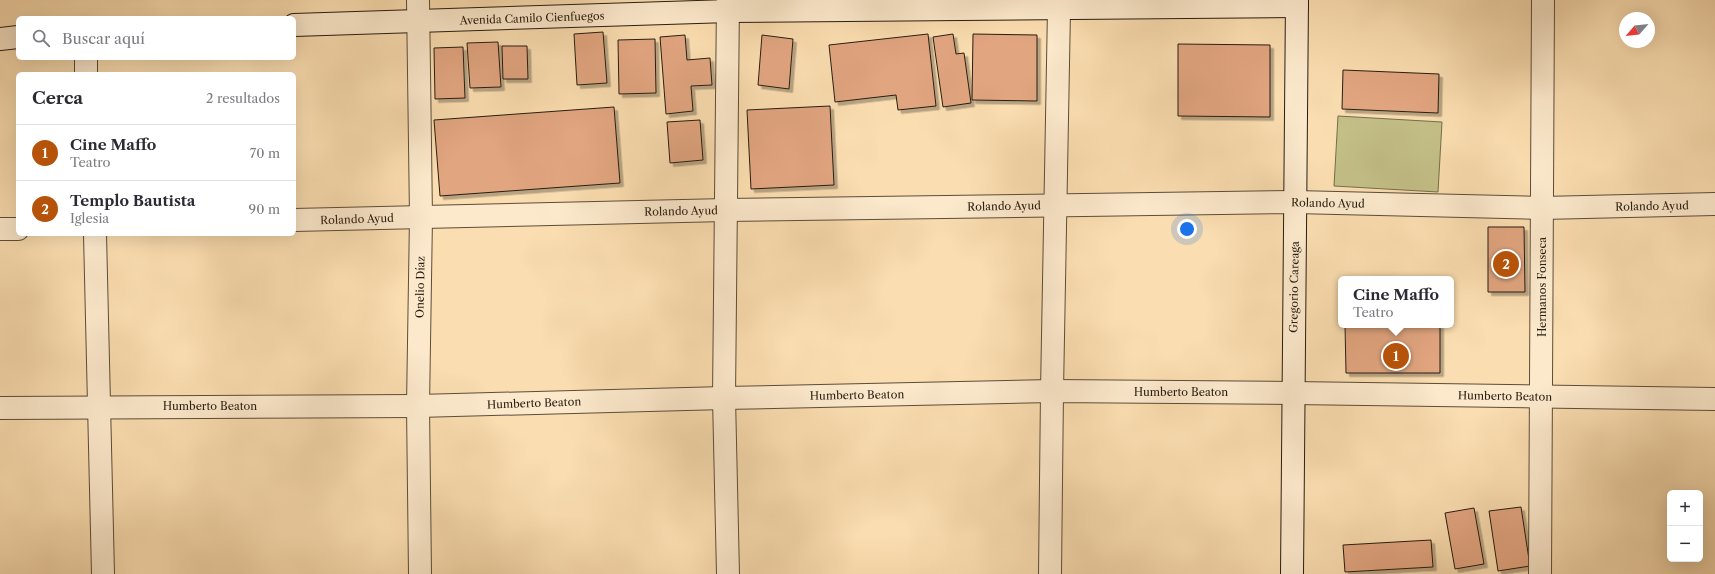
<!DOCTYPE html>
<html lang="es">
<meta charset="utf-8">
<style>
:root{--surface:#fff;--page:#f7f7f7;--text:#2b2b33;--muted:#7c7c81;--line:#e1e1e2;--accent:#b45309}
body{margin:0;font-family:"Libre Caslon Text",serif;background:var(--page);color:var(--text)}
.controls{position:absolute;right:12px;bottom:12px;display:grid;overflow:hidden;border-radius:6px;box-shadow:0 4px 16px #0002}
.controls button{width:36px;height:36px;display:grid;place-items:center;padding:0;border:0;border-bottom:1px solid var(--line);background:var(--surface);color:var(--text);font:20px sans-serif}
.compass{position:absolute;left:1619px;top:12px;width:36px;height:36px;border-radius:50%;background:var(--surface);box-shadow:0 4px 16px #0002;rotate:242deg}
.you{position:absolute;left:1187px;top:229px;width:14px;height:14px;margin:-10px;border:3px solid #fff;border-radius:50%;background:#1a73e8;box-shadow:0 0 0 6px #1a73e833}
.badge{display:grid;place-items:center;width:26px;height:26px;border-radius:50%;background:var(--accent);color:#fff;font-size:13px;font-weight:700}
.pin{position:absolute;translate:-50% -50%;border:2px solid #fff;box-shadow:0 1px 4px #0006}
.popup{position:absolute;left:1338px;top:276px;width:116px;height:52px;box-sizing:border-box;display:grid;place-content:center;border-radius:6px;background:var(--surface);filter:drop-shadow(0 1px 3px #0005);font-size:13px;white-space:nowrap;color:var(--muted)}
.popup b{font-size:15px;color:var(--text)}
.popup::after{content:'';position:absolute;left:50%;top:100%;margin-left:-8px;border:8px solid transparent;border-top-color:var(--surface)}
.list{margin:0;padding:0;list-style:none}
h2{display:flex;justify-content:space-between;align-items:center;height:52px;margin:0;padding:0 16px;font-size:17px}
h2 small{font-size:13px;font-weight:400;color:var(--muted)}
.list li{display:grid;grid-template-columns:26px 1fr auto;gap:12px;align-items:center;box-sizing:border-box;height:56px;padding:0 16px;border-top:1px solid var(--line)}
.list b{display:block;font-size:15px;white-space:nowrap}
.list p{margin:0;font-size:13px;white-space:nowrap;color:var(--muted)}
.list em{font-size:13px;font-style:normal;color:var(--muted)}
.icon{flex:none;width:22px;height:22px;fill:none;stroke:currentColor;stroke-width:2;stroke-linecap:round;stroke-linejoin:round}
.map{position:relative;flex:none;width:1715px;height:574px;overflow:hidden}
.search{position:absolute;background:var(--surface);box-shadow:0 4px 16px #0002;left:16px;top:16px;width:280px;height:44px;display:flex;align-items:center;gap:10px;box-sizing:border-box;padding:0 14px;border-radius:6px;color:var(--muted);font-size:15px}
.panel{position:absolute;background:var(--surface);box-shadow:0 4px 16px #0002;left:16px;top:72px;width:280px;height:164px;border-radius:6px}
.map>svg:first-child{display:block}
.green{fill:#c3bf87;stroke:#756e4c}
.building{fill:#e1a580;stroke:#271d11;filter:url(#shadow)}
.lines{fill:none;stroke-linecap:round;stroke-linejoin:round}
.street-casing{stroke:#5c4d39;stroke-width:24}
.secondary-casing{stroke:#271d11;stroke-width:24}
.street{stroke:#fce9cc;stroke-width:22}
.secondary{stroke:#fce9cc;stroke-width:22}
.labels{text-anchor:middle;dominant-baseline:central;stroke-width:4;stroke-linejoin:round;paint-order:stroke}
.street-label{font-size:11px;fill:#271d11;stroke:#fce9cc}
</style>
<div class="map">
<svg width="1715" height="574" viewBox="0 0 1715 574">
<defs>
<filter id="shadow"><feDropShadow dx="3.5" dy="3.5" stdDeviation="0" flood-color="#0004"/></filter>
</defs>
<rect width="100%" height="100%" fill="#faddb0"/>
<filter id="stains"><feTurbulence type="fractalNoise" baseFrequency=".005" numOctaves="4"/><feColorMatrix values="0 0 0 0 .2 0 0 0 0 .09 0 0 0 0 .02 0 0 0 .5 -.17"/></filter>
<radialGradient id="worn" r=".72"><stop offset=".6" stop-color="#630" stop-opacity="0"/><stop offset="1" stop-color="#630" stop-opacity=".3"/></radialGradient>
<path class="green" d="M1338,116L1442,122L1438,192L1334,186Z"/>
<g class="building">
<path d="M603,32L607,83L577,85L574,34Z"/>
<path d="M928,34L936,106L898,110L896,95L835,102L829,45Z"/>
<path d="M953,34L956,54L964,53L971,103L943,107L933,37Z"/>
<path d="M973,34L1037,35V101L972,100Z"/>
<path d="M685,35L687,60L710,58L712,85L691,86L693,111L666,114L660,37Z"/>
<path d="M762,35L793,39L789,89L758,85Z"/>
<path d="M655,39L656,93L619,94L618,40Z"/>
<path d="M498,42L501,87L470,88L467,43Z"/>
<path d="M1178,44L1270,45V117L1178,116Z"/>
<path d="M502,46H527L528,79H503Z"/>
<path d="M463,47L465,98L435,99L434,48Z"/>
<path d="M1343,70L1439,74L1438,113L1342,109Z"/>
<path d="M830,106L834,185L751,189L747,110Z"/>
<path d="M614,107L620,183L440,196L434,120Z"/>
<path d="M700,120L703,160L670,163L667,122Z"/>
<path d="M1488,227H1524L1525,292H1488Z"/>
<path d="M1345,325H1440V373H1346Z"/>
<path d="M1521,507L1530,566L1498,571L1489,511Z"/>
<path d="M1474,508L1484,564L1455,569L1445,513Z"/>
<path d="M1431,540L1433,567L1345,572L1343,545Z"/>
</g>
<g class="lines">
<g class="street-casing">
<g id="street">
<path d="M418,0L421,217L418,406L420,574"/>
<path d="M86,58V74"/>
<path d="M294,220L726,210L1295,202L1542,208L1715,204"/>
<path d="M0,229H18"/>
<path d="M95,234L103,574"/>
<path d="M0,408L418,406L724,398L1052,391L1293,393L1715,399"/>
<path d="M728,574L724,398L728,0"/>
<path d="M1050,574L1052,391L1059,9"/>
<path d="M1540,574L1543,0"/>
</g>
</g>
<g class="secondary-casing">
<g id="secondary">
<path d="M294,25L729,11L1297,6"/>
<path d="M0,39L18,37"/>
<path d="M1292,574L1297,0"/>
</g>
</g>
<use href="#street" class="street"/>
<use href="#secondary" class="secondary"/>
</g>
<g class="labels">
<g class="street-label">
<text transform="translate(532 18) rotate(-2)">Avenida Camilo Cienfuegos</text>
<text transform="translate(1328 203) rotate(1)">Rolando Ayud</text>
<text transform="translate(1004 206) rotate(-1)">Rolando Ayud</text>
<text transform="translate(1652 206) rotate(-1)">Rolando Ayud</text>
<text transform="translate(681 211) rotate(-1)">Rolando Ayud</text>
<text transform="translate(357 219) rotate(-2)">Rolando Ayud</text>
<text transform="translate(420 287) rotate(-89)">Onelio Díaz</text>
<text transform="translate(1294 287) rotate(-89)">Gregorio Careaga</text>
<text transform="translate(1542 287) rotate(-90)">Hermanos Fonseca</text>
<text x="1181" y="392">Humberto Beaton</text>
<text transform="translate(857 395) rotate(-1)">Humberto Beaton</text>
<text transform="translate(1505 396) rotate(1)">Humberto Beaton</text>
<text transform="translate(534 403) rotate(-2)">Humberto Beaton</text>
<text x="210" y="406">Humberto Beaton</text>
</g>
</g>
<rect width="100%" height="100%" filter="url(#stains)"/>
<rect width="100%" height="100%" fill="url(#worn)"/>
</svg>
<div class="controls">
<button>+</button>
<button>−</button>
</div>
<svg class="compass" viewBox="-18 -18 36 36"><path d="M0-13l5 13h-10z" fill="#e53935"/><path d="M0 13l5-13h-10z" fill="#7c7c81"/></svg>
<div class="you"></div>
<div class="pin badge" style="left:1396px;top:356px">1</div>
<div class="popup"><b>Cine Maffo</b>Teatro</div>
<div class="pin badge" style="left:1506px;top:264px">2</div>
<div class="search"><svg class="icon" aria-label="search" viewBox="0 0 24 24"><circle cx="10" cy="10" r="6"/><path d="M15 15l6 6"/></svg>Buscar aquí</div>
<section class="panel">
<h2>Cerca<small>2 resultados</small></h2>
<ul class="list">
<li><span class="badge">1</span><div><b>Cine Maffo</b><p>Teatro</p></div><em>70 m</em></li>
<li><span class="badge">2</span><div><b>Templo Bautista</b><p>Iglesia</p></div><em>90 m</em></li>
</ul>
</section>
</div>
